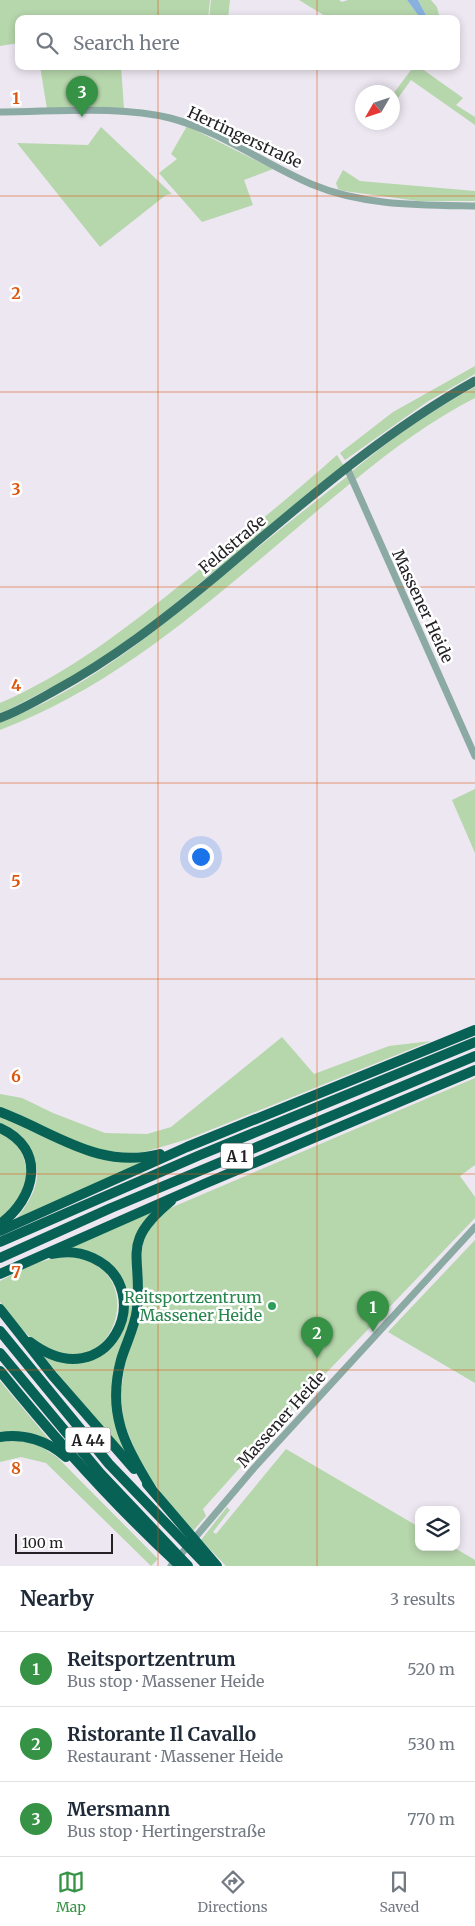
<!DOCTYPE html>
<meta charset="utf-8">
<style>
:root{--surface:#fff;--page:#f6f6f7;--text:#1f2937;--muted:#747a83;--line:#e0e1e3;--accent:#369244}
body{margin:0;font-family:Merriweather,serif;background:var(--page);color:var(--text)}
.controls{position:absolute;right:15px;bottom:15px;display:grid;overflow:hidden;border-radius:10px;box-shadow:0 2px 8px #0003}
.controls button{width:45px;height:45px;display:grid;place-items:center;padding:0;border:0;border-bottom:1px solid var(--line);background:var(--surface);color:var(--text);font:25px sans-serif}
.compass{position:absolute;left:355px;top:85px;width:45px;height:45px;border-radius:50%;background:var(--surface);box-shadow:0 2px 8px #0003;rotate:231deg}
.scale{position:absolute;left:15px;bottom:12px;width:98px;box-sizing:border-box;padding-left:5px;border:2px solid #232124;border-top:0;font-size:14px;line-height:18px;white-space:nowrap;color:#232124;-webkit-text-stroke:4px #fff;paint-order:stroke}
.you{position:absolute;left:200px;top:856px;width:18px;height:18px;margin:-12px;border:4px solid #fff;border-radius:50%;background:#1a73e8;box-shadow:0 0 0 8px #1a73e833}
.badge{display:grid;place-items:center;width:32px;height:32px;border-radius:50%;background:var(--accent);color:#fff;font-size:16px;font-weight:700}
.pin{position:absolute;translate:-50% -41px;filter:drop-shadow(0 1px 2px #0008)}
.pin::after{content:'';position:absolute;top:26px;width:18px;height:15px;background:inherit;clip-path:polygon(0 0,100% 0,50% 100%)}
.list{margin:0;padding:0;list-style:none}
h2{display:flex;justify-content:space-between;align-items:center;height:65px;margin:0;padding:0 20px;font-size:21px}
h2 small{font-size:16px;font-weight:400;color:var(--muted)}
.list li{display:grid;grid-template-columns:32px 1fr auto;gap:15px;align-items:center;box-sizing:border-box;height:75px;padding:0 20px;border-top:1px solid var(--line)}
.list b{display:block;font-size:19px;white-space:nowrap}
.list p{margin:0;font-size:16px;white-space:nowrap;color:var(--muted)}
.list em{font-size:16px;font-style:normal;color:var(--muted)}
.icon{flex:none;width:28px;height:28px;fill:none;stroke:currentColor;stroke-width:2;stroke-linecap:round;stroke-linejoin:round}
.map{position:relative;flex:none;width:475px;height:1566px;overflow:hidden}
.search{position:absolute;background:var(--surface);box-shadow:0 2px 8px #0003;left:15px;right:15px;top:15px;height:55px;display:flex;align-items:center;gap:12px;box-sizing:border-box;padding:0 18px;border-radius:10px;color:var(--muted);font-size:19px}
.sheet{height:290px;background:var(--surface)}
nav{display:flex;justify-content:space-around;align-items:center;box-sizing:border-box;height:70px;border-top:1px solid var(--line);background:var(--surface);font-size:14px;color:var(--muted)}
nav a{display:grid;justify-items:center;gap:2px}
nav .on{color:var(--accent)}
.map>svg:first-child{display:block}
.green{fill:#b6d6ac}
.water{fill:#88b1dd}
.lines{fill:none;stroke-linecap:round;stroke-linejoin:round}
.minor{stroke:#8caaa4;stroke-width:7}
.major{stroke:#37756a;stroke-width:9}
.highway{stroke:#076155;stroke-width:10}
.grid{fill:none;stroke:#de560d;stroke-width:1;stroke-opacity:0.55}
.leisure-dot{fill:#2e9e5b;stroke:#fff;stroke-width:2}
.labels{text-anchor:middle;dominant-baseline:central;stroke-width:5;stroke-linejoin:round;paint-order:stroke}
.shield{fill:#fff;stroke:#656466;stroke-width:1}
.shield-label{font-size:15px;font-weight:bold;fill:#232124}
.street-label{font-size:16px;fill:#232124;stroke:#fff}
.leisure-label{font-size:16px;fill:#27864d;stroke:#fff;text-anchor:end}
.grid-label{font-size:16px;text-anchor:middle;font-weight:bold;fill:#de560d;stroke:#fff;stroke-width:5;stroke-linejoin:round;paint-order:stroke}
</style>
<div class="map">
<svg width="475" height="1566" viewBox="0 0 475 1566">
<rect width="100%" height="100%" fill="#ede7f1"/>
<g class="green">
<path d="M0,0H210L208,19H19V43L0,46Z"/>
<path d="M211,0H230L228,19H209Z"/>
<path d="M299,0H339L342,2L348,0H407L421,19H330Z"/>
<path d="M418,0H431L437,7L440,19H428Z"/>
<path d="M40,66H121L124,109H47Z"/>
<path d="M414,66H418L463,98L456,105L475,117V125L411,80L393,105V94Z"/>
<path d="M187,126L273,169L244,180L253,205L202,222L159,173L177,159L171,154Z"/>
<path d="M101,127L172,194L166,195L100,247L17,143L88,145Z"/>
<path d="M343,170L360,181L475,191V201H418L344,191L338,189L336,183Z"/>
<path d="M475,366V374L427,402L345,460L340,453L393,412Z"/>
<path d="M475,387V398C432,420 392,449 355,480L351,472C390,440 430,411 475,387Z"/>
<path d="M337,455L344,466L151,623L85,670L0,714V703C70,673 130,625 189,578C239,538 289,498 337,455Z"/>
<path d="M349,475L352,482C241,572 136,679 0,730V722C83,692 157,630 224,575C265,541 307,508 349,475Z"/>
<path d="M475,789V853L452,800Z"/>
<path d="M282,1037L314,1074L389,1046L431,1041L188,1139L141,1153L119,1154L87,1148L0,1108V1094L22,1098L53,1113L105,1133L147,1134L171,1127Z"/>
<path d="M475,1078V1165L460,1176L475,1197V1218L304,1396L203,1509L206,1516L193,1531L164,1497L141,1464L123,1421L121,1391L144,1237L151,1225L168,1209Z"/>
<path d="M0,1115L62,1145L148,1161L17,1218C28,1204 44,1180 34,1161C28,1150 9,1134 0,1124Z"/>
<path d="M0,1131C24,1144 25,1160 29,1185L0,1222Z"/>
<path d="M154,1208L143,1223L134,1308L116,1376L124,1449L122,1451L44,1357L64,1361L104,1351L126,1311L103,1261L60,1250Z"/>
<path d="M475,1240V1383L388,1332Z"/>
<path d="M61,1256C154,1257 118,1384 51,1350C41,1345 33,1341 26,1333C18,1325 3,1312 0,1301C0,1295 0,1287 0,1281L33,1264Z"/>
<path d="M0,1381L52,1443L0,1434Z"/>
<path d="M16,1440L37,1444L57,1457L158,1559L151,1566L46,1463L21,1457L0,1462V1442Z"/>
<path d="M286,1449L419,1527V1547H453L475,1560V1566H226L201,1540L227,1507L230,1510L213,1532L216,1534Z"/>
</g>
<path class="water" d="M407,0H418L428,19H421Z"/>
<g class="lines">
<g class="minor">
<path d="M0,112C53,112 119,105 170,118C220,131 264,164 311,184C363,206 420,205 475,206"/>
<path d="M347,468L475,756"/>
<path d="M171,1566L254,1468L475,1227"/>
</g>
<path class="major" d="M0,718C19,711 36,701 54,691C113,659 163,620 215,577C298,507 380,434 475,381"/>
<g class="highway">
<path d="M0,1112C54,1132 98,1170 160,1154"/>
<path d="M0,1128C47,1149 36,1198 0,1224"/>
<path d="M0,1231L187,1147L475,1030"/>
<path d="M0,1242L200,1155L475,1042"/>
<path d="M0,1258L111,1208L475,1056"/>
<path d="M0,1274L204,1184L475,1070"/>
<path d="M0,1309L52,1375L134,1469"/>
<path d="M0,1331L109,1464L207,1566"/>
<path d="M30,1342C108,1401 160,1289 93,1258C80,1252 65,1251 52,1254"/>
<path d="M0,1353L100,1473L188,1566"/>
<path d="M0,1371C55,1439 113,1504 177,1563"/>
<path d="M0,1437C24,1433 48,1441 66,1457"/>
<path d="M147,1484L217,1566"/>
<path d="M151,1488C124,1445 107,1412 121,1360C126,1343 135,1327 137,1309C143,1254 119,1244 171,1201"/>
</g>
</g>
<path class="grid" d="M158,0V19M317,0V19M158,66V1566M317,66V1566M0,196H475M0,392H475M0,587H475M0,783H475M0,979H475M0,1174H475M0,1370H475"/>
<circle class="leisure-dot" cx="272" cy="1306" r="5"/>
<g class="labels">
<g class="shield">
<rect x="221" y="1143.5" width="32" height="25" rx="4"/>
<rect x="65.5" y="1427.5" width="45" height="25" rx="4"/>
</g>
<g class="shield-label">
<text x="237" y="1156">A 1</text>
<text x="88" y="1440">A 44</text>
</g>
<g class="street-label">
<text transform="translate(245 137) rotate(25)">Hertingerstraße</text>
<text transform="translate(232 544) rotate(-40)">Feldstraße</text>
<text transform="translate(423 606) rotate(65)">Massener Heide</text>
<text transform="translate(281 1419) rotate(-48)">Massener Heide</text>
</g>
<g class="leisure-label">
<text x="262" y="1297">Reitsportzentrum<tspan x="262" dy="18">Massener Heide</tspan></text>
</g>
</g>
<g class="grid-label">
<text x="16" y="104">1</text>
<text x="16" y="299">2</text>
<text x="16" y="495">3</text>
<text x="16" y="691">4</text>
<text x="16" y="887">5</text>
<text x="16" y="1082">6</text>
<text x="16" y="1278">7</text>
<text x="16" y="1474">8</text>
</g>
</svg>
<div class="controls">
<button><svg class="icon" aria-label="layers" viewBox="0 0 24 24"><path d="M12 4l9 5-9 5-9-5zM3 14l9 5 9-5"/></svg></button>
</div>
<svg class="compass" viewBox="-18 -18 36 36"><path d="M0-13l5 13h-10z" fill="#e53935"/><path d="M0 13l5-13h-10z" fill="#747a83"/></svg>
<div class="scale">100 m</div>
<div class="you"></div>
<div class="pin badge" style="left:373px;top:1332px">1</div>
<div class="pin badge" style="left:317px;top:1358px">2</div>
<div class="pin badge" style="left:82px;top:117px">3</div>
<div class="search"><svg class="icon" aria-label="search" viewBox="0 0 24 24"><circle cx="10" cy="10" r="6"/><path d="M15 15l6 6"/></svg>Search here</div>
</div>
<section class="sheet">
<h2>Nearby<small>3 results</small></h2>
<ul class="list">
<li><span class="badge">1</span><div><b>Reitsportzentrum</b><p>Bus stop · Massener Heide</p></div><em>520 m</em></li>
<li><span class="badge">2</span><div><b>Ristorante Il Cavallo</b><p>Restaurant · Massener Heide</p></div><em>530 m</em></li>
<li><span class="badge">3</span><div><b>Mersmann</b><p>Bus stop · Hertingerstraße</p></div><em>770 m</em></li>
</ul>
</section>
<nav>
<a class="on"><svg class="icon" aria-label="map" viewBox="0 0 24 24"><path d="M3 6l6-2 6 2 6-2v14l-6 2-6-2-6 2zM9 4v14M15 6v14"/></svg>Map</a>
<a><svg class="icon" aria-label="directions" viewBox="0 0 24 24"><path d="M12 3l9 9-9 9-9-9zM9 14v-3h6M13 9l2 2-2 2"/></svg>Directions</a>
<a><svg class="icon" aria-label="saved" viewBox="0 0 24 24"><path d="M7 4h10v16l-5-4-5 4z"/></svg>Saved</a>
</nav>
